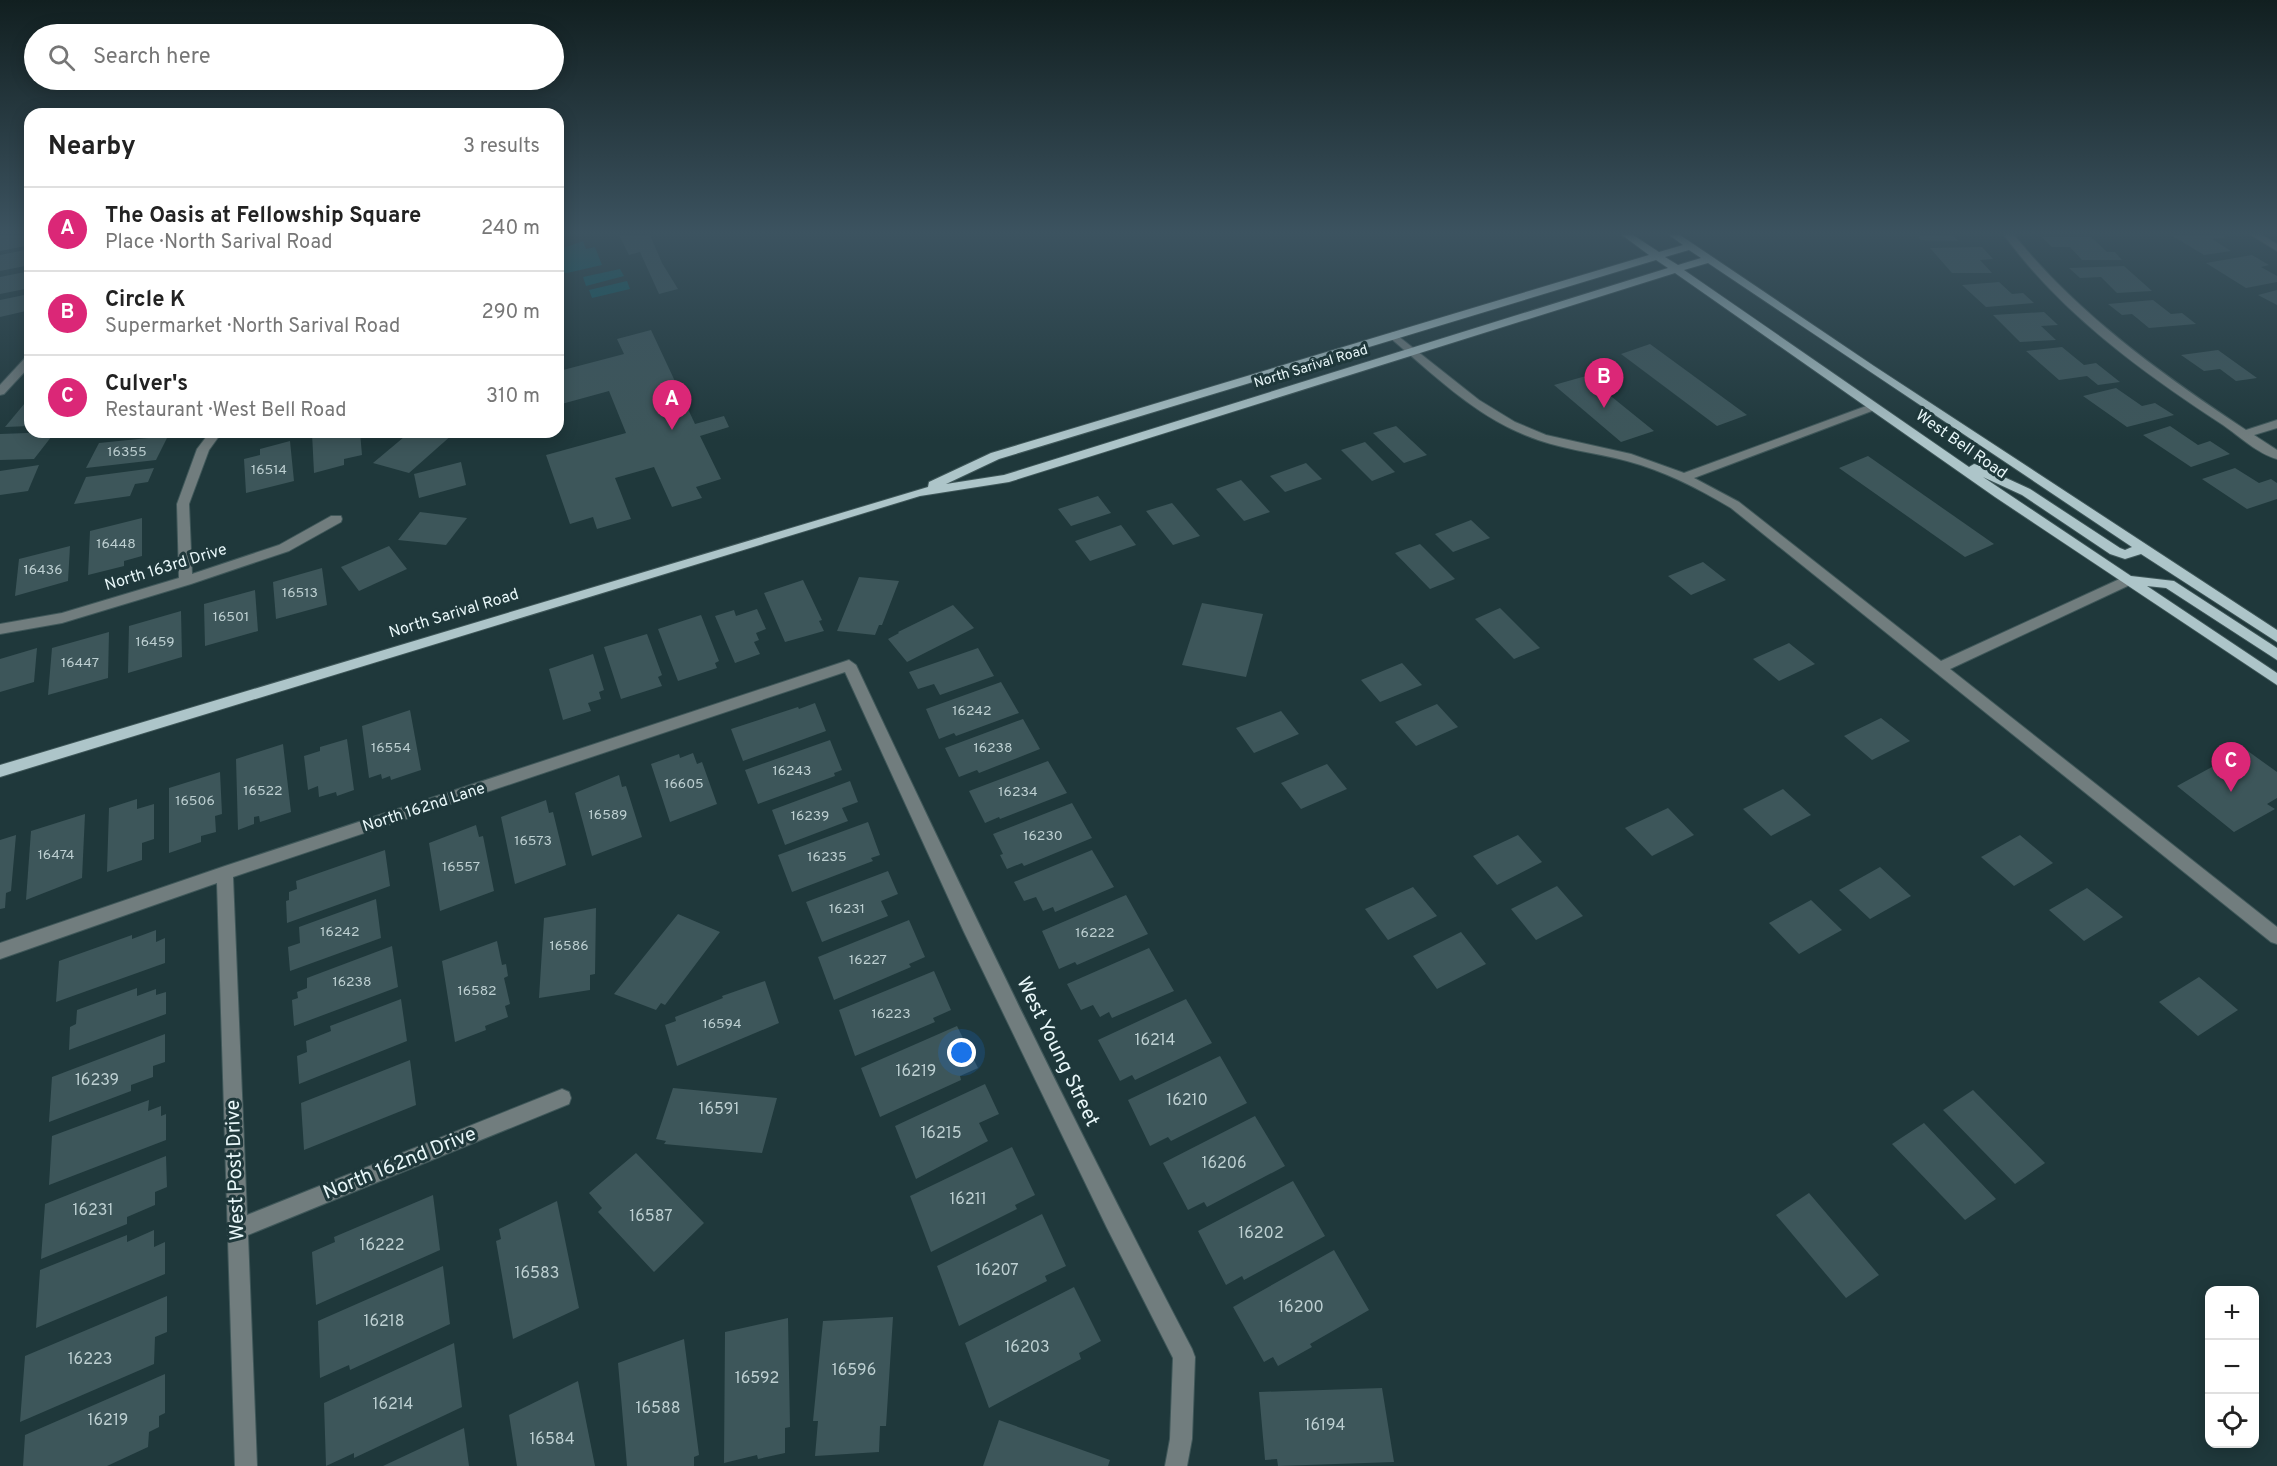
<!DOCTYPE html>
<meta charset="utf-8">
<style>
:root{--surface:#fff;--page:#f2f2f2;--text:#222;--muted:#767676;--line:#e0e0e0;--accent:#db2777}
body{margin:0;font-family:Overpass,sans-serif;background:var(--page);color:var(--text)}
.controls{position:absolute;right:18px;bottom:18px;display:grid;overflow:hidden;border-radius:12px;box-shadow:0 3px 15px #0003}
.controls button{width:54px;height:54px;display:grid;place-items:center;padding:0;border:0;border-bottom:2px solid var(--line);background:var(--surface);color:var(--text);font:30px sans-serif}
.you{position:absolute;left:962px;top:1053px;width:21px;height:21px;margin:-15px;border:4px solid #fff;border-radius:50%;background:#1a73e8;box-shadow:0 0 0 9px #1a73e833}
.badge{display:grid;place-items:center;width:39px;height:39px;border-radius:50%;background:var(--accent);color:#fff;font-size:20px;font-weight:700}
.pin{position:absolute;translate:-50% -50px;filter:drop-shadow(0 2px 3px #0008)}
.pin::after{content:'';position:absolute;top:32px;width:21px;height:18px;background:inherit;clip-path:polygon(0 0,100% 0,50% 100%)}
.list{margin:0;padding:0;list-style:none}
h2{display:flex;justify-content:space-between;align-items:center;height:78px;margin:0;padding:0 24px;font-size:26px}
h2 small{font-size:20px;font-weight:400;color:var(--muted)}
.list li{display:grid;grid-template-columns:39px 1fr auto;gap:18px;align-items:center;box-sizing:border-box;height:84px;padding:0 24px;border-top:2px solid var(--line)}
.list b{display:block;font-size:22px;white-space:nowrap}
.list p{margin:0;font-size:20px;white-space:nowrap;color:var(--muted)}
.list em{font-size:20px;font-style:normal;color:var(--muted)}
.icon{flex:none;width:33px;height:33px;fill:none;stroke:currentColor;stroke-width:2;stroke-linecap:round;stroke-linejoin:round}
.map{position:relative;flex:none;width:2277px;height:1466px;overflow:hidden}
.search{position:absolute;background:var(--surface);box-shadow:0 3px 15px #0003;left:24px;top:24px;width:540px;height:66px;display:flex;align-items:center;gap:15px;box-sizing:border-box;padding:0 21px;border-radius:33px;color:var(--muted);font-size:22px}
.panel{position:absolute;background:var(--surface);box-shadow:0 3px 15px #0003;left:24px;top:108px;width:540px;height:330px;border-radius:18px}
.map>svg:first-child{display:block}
.green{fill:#085c64}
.building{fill:#3d565a}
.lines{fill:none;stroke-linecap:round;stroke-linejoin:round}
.minor-casing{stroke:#3f5759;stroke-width:2}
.major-casing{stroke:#3f5759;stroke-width:2}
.minor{fill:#717d7e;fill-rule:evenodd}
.major{fill:#adc5c9;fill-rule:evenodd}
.labels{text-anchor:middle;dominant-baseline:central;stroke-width:6;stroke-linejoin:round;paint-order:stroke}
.far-street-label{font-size:14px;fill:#e8f7f9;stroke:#1f383b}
.number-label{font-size:14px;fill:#bdcfd1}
.street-label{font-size:16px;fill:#e8f7f9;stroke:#1f383b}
.near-number-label{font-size:16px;fill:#bdcfd1}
.near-street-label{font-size:20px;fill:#e8f7f9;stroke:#1f383b}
</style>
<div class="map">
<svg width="2277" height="1466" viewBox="0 0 2277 1466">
<rect width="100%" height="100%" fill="#1f383b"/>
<g class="green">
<path d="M583,241L586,249L595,247L602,265L567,273L558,272V250Z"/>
<path d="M620,269L624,276L586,286L583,277Z"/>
<path d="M627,281L630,289L592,298L589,290Z"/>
</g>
<g class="building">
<path d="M6,235H30V245L0,251V236Z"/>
<path d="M619,235H650L662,263L678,289L659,294L640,252L629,255Z"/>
<path d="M1917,235H1953L1958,241L1921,240Z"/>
<path d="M2171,235H2222L2226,237L2212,239L2231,251L2204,255Z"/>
<path d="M2042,237H2091L2107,252H2115L2122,260H2082L2070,247H2052Z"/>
<path d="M1982,247L1993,259L1980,260L1992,273H1952L1930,248Z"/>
<path d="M30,249V265L0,271V255Z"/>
<path d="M2252,255L2269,265L2261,267L2277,276V282L2246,288L2206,263Z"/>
<path d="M2124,266L2152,291L2117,293L2101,277L2080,278L2069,268Z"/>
<path d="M30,271V283L26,284L25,289L0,294V277Z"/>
<path d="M1999,282L2012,294L2023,293L2034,303L1986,307L1962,285Z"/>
<path d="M2277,290V305L2258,295Z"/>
<path d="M29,294L26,311L0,317V300Z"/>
<path d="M2153,300L2171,314L2182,313L2196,324L2149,328L2132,314L2122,315L2108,304Z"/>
<path d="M2044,312L2058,325L2041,326L2056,340L2020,342L1993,315Z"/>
<path d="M651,330L695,424L724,416L729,427L700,436L721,479L696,487L702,498L672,507L654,467L615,478L631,519L597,529L593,517L570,524L546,455L626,433L609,391L558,405V356L563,370L624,354L617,339Z"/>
<path d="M1650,344L1747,415L1717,426L1621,354Z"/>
<path d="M2062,347L2084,365L2096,363L2120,382L2098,385L2087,376L2059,380L2026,351Z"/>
<path d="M2218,350L2257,378L2236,381L2220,369L2204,371L2181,355Z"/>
<path d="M1586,376L1654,431L1621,442L1554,385Z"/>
<path d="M2116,388L2142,406L2155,403L2174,415L2127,427L2083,396Z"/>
<path d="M25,403H30V426L5,427Z"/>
<path d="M1396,426L1427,455L1404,463L1373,433Z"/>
<path d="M2170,426L2198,445L2210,441L2230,454L2191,467L2143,435Z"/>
<path d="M55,432L34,459L0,460V434Z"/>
<path d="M317,432H360L362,455L344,459V465L314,473L312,433Z"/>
<path d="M410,432H444L453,434L409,473L373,463Z"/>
<path d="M168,436L156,460L86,468L99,443Z"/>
<path d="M290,441L294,481L246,493L244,459L260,455V449Z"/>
<path d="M1365,442L1395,472L1372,481L1341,450Z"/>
<path d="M1868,456L1994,544L1965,557L1839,468Z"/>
<path d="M461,462L466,485L419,498L414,474Z"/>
<path d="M1306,463L1322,479L1285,492L1270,476Z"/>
<path d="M39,465L28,491L0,495V471Z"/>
<path d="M154,468L148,482L135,484L130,496L74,504L86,477Z"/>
<path d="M2235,468L2259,483L2271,479L2277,483V499L2247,509L2202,479Z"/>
<path d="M1241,480L1270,512L1244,521L1216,489Z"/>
<path d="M1098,496L1111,513L1071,526L1058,509Z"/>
<path d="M1172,503L1200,536L1173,545L1146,511Z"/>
<path d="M420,512L467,518L446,545L398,540Z"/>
<path d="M142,518V556L124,561V566L88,575L90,531Z"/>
<path d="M1471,520L1490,538L1453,552L1435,534Z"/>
<path d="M1121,525L1136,545L1090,561L1075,541Z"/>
<path d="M1420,544L1455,579L1430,589L1395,553Z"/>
<path d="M70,546L68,581L15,596L19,559Z"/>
<path d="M389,546L407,569L359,591L341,567Z"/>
<path d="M1703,562L1726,580L1691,595L1668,576Z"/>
<path d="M322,568L327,605L276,619L273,582Z"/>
<path d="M859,577L899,581L882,625H879L875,635L837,631Z"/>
<path d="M803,580L822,620L819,621L824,631L785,642L764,593Z"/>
<path d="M255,590L258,631L205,646L204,604Z"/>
<path d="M1202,603L1263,614L1246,677L1182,665Z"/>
<path d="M953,605L974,628L907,662L888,639L899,633L898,632Z"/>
<path d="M1500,608L1540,648L1514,659L1475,619Z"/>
<path d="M757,609L766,629L756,633L759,640L754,642L760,654L735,663L715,616L734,610L736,616Z"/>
<path d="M181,611L182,657L128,673L129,626Z"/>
<path d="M701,615L719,661L715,663L717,668L678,681L658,629Z"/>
<path d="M109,632L108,678L48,695L52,648Z"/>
<path d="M647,634L662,675L658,677L662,686L621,699L604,647Z"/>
<path d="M1789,643L1815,664L1779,681L1753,659Z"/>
<path d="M37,648L34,682L0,692V659Z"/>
<path d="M978,648L994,676L940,695L934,684L918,689L909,672Z"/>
<path d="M593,654L604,690L599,692L601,699L588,703L591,711L563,720L549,669Z"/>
<path d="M1402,663L1422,685L1380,702L1361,680Z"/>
<path d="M1001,682L1019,713L956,736L954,733L939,739L926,709Z"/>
<path d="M815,703L826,731L743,761L731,729L798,707L799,709Z"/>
<path d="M1437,704L1458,727L1416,746L1395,722Z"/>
<path d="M410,710L421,770L391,780L390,776L382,779L381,774L369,778L362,726Z"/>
<path d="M1281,711L1299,734L1254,753L1236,728Z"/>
<path d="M1881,718L1910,741L1872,760L1844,736Z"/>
<path d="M1023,719L1040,749L979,773L977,770L959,777L945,748Z"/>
<path d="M347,739L354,790L337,796L336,792L319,797L318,786L308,790L304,756L320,751V747Z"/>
<path d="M830,740L842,770L834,773L835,776L758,804L745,770Z"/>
<path d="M283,744L291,812L260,822L259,816L254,817V824L238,830L236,759Z"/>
<path d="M2245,749L2277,772V798L2267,804L2275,809L2234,832L2177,786Z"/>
<path d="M693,753L697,764L702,762L717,804L670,822L651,764L679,754L680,758Z"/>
<path d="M1048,761L1067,793L1000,819L999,817L985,823L969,791Z"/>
<path d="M1327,764L1347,789L1301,809L1281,783Z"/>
<path d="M220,772L222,814L215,816L216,832L201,836V842L169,853V788Z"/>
<path d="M619,775L622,787L626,786L642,837L592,856L575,793Z"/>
<path d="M850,781L858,802L842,808L848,821L785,845L772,810Z"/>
<path d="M1783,789L1811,815L1771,836L1743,809Z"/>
<path d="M137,799V809L154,804V839L142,843V860L107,872L109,808Z"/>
<path d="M546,800L549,813L553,812L566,865L515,884L501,817Z"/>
<path d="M1072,803L1092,838L1024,866L1022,863L1007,869L1000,855L1003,854L993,834Z"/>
<path d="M1668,808L1694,835L1652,856L1625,828Z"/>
<path d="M85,814L82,878L26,900L31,831Z"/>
<path d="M868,822L880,855L871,858L873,861L792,892L778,855Z"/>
<path d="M476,825L479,837L483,836L494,891L440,911L429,843Z"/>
<path d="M16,835L11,891L6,893L5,908L0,909V840Z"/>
<path d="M1518,835L1542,862L1497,885L1473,856Z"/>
<path d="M2020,835L2053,863L2014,886L1981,857Z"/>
<path d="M385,850L390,886L287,923L286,901L289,900V892L297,889L296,881Z"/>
<path d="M1092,850L1114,887L1055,912L1053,907L1043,911L1036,897L1024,901L1014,882Z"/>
<path d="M1880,867L1911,896L1870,919L1839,890Z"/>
<path d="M888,871L898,894L881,901L888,916L822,942L806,902Z"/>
<path d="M1557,886L1583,916L1536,940L1511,909Z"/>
<path d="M1413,887L1437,916L1388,940L1365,909Z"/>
<path d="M2087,888L2123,917L2084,941L2049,910Z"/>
<path d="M1126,895L1148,934L1077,965L1075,962L1059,969L1042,931Z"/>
<path d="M376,899L381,938L290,971L288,947L300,943L299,927Z"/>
<path d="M1811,900L1842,930L1799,954L1769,923Z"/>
<path d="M596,908L595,974L590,975V990L539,998L544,918Z"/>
<path d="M678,914L720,932L665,1005L661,1003L656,1010L614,994Z"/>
<path d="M909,920L925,957L909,964L911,967L834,1000L818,957Z"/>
<path d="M156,930V942L165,938V963L56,1002L59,961L132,935V939Z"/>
<path d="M1461,932L1486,964L1437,989L1413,956Z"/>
<path d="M497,941L502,965L506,964L508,976L504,978L510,1004L505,1006L508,1017L485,1026L486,1030L455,1042L442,961Z"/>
<path d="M392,946L398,987L294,1026L292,1000L298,998L297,992L307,988V978Z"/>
<path d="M1149,948L1174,991L1112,1018L1109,1012L1100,1017L1093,1005L1081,1010L1067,984Z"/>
<path d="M934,971L951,1010L933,1018L935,1022L855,1056L839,1010Z"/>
<path d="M2199,977L2238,1010L2198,1036L2159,1002Z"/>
<path d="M765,981L779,1023L677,1066L665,1025L676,1021L675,1017L723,998L722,996Z"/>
<path d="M137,988V996L156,989V995L166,992V1014L69,1050L70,1027L76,1024L77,1010Z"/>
<path d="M401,999L407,1041L299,1084L297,1056L307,1052L306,1041L331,1031L330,1026Z"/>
<path d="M1186,999L1212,1043L1135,1080L1132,1075L1120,1081L1098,1040Z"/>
<path d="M957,1026L978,1068L960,1076L961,1080L880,1117L861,1068Z"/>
<path d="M165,1034V1062L153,1066V1077L131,1085V1091L49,1122L52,1077Z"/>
<path d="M1220,1056L1247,1103L1171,1141L1168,1137L1150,1146L1128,1100Z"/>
<path d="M410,1060L416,1105L304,1150L301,1103Z"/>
<path d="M985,1084L999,1114L979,1123L988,1141L916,1179L895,1126Z"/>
<path d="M673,1088L777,1098L762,1153L664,1144L666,1141L656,1139Z"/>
<path d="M1973,1090L2045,1163L2015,1184L1943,1110Z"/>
<path d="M149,1100L148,1111L161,1106V1116L166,1114V1140L49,1185L52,1136Z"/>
<path d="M1255,1116L1285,1166L1207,1207L1204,1202L1188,1210L1163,1163Z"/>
<path d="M1924,1123L1996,1199L1965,1220L1892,1144Z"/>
<path d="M1012,1147L1035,1195L1015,1205L1017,1209L931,1252L910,1196Z"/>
<path d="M636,1153L704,1223L654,1272L598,1212L602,1208L589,1193Z"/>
<path d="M166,1156L167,1187L155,1192V1205L127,1217V1224L41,1259L45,1204Z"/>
<path d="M1293,1181L1325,1236L1244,1280L1242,1276L1226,1285L1198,1231Z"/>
<path d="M1809,1193L1879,1275L1846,1298L1776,1215Z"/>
<path d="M433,1195L440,1250L316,1305L312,1252L335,1242L334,1237Z"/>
<path d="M557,1201L579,1308L513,1339L496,1241L501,1239L499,1229Z"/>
<path d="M1042,1214L1066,1266L1045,1276L1047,1281L959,1326L937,1266Z"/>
<path d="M154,1230V1247L165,1242V1274L36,1328L40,1270L127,1235V1242Z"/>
<path d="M1334,1250L1369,1310L1310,1344L1312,1347L1278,1366L1273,1357L1264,1362L1233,1307Z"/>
<path d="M443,1266L450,1324L350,1370L349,1365L320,1378L318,1321Z"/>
<path d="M1074,1287L1101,1341L1079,1353L1081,1359L989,1408L965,1343Z"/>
<path d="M167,1296V1332L155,1337L154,1364L20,1422L25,1356Z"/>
<path d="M893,1317L886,1426H880L879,1452L815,1456L818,1421H813L823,1321Z"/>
<path d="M788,1318L790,1427L785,1428V1453L758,1459L757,1455L724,1463L725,1332Z"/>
<path d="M684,1339L699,1455L694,1457V1466H627L618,1363Z"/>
<path d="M454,1343L462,1407L354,1458V1453L326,1466L324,1403Z"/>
<path d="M165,1374V1413L159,1416V1427L149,1432L148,1447L107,1466H23L25,1435Z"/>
<path d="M578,1381L595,1466H517L509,1415Z"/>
<path d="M1382,1388L1394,1462L1278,1466L1277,1459L1265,1460L1259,1392Z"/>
<path d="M999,1420L1110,1460L1108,1466H983Z"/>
<path d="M464,1428L469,1466H383Z"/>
</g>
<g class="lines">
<g class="minor-casing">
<g id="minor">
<path d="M2004,235H2014C2079,315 2160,373 2246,430L2277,420V428L2254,435L2277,450V459C2258,454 2239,436 2223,425C2142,372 2062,314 2004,235Z"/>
<path d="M2251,235H2262L2277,244V251Z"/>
<path d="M1393,332L1479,400L1515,422L1546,435L1631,454L1684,473L1869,405H1877V409L1694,478L1739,502L1941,661L2124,577H2134L2136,580L2134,583L1950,669L2277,927V944L2271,942L1731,508C1698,488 1664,471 1627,461C1593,452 1558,449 1525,435C1473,414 1432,373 1389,337L1388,335Z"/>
<path d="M30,356V366L4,394L0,395V385L26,357Z"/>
<path d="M210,432H222L209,450L189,504L192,574L279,545L331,516H341L342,519L341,522L289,551L191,584L62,623L0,634V624L62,613L179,578L177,504L197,449Z"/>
<path d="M849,660L856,665C964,895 1074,1124 1192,1349L1195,1357L1192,1439L1187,1466H1165L1170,1439L1173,1358L1107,1228L964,932L845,672L233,877L247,1215L562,1089L569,1092L571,1098L569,1104L248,1235L257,1466H235L217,883L0,959V943L225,866Z"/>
</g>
</g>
<g class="major-casing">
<path id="major" d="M1622,235H1633L1659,252L1683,245L1669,235H1680L1874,366L2277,630V642L2141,554L2125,559L2110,554L2022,495L1983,477L2131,576L2174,581L2277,648V660L2166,588L2147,586L2277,673V685L1995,497L1675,273L1009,482L920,496L0,777V765L928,487L929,482L991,453L1649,255ZM1689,250L1701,258L1678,265L1665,257ZM1656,260L1668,268L1004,475L946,484L999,459ZM1708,263L2132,547L2125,550L2120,548L2030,489L1978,465L1974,464L1969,467L1684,270Z"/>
</g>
<use href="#minor" class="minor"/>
<use href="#major" class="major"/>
</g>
<linearGradient id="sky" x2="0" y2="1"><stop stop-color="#111f20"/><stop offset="0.53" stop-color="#3c5360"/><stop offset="1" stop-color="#3c5360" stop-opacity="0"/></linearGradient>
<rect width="2277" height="440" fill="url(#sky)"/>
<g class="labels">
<g class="far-street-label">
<text transform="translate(1311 367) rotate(-17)">North Sarival Road</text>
</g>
<g class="number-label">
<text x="127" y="452">16355</text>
<text x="269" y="470">16514</text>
<text x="116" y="544">16448</text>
<text x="43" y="570">16436</text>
<text x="300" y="593">16513</text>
<text x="231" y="617">16501</text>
<text x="155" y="642">16459</text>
<text x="80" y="663">16447</text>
<text x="972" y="711">16242</text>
<text x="391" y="748">16554</text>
<text x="993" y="748">16238</text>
<text x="792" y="771">16243</text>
<text x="684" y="784">16605</text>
<text x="263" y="791">16522</text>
<text x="1018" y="792">16234</text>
<text x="195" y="801">16506</text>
<text x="608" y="815">16589</text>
<text x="810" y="816">16239</text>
<text x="1043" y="836">16230</text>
<text x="533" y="841">16573</text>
<text x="56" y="855">16474</text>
<text x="827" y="857">16235</text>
<text x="461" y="867">16557</text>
<text x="847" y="909">16231</text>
<text x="340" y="932">16242</text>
<text x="1095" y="933">16222</text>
<text x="569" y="946">16586</text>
<text x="868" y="960">16227</text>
<text x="352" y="982">16238</text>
<text x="477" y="991">16582</text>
<text x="891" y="1014">16223</text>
<text x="722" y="1024">16594</text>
</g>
<g class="street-label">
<text transform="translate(1961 445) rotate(35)">West Bell Road</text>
<text transform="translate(166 568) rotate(-17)">North 163rd Drive</text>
<text transform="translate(454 614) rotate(-17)">North Sarival Road</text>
<text transform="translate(424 808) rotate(-18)">North 162nd Lane</text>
</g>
<g class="near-number-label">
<text x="1155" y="1041">16214</text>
<text x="916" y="1072">16219</text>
<text x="97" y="1081">16239</text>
<text x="1187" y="1101">16210</text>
<text x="719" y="1110">16591</text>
<text x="941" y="1134">16215</text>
<text x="1224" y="1164">16206</text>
<text x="968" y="1200">16211</text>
<text x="93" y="1211">16231</text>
<text x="651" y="1217">16587</text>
<text x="1261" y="1234">16202</text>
<text x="382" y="1246">16222</text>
<text x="997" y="1271">16207</text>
<text x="537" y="1274">16583</text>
<text x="1301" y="1308">16200</text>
<text x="384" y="1322">16218</text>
<text x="1027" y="1348">16203</text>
<text x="90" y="1360">16223</text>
<text x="854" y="1371">16596</text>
<text x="757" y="1379">16592</text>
<text x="393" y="1405">16214</text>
<text x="658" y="1409">16588</text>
<text x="108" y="1421">16219</text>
<text x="1325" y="1426">16194</text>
<text x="552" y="1440">16584</text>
</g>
<g class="near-street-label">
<text transform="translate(1057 1052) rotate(64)">West Young Street</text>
<text transform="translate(400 1164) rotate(-22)">North 162nd Drive</text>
<text transform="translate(236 1170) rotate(-92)">West Post Drive</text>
</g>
</g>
</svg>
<div class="controls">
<button>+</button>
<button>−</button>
<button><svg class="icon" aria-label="locate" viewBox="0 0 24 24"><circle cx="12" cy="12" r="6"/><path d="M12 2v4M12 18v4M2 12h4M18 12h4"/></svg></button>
</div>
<div class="you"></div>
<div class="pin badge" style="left:672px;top:430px">A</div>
<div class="pin badge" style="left:1604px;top:408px">B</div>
<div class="pin badge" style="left:2231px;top:792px">C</div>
<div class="search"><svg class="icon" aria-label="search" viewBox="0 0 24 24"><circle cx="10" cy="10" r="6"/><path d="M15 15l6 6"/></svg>Search here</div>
<section class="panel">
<h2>Nearby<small>3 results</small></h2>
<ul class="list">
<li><span class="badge">A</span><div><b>The Oasis at Fellowship Square</b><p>Place · North Sarival Road</p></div><em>240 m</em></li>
<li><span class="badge">B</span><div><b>Circle K</b><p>Supermarket · North Sarival Road</p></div><em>290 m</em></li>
<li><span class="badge">C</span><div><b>Culver's</b><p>Restaurant · West Bell Road</p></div><em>310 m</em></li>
</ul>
</section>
</div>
